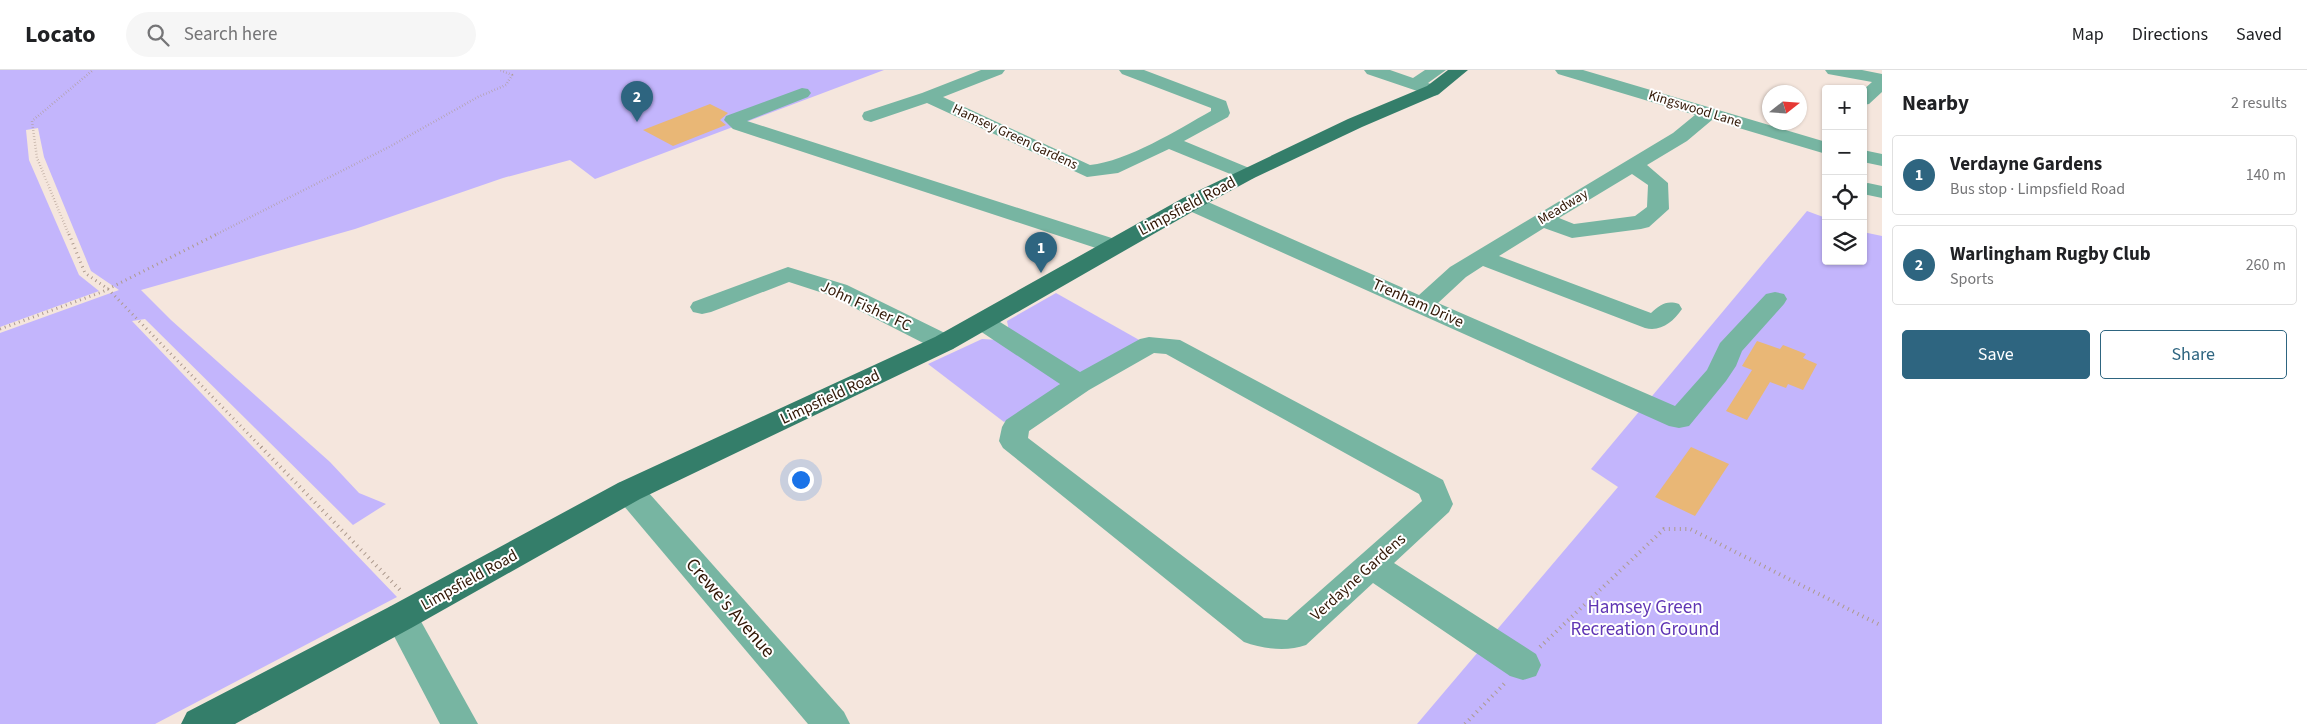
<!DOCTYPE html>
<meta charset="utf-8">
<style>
:root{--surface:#fff;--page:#f6f6f6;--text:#202124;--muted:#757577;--line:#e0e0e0;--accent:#2e6580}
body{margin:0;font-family:"Source Sans 3",sans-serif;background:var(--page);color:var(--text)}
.controls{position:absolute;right:15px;top:15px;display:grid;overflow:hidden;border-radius:5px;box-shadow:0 1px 4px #0004}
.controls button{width:45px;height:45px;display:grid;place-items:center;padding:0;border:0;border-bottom:1px solid var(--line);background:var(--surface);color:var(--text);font:25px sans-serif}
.compass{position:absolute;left:1762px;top:15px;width:45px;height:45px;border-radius:50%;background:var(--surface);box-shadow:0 1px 4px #0004;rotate:73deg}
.you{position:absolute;left:800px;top:409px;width:18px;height:18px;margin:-12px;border:4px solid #fff;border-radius:50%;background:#1a73e8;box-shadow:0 0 0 8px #1a73e833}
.badge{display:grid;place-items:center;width:32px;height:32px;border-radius:50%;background:var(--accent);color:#fff;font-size:16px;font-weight:700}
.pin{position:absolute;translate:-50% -41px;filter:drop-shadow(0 1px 2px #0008)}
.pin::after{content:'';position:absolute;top:26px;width:18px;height:15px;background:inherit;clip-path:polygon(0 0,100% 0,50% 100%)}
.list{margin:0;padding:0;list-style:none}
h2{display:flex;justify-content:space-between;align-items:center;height:65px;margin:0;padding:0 20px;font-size:21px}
h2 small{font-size:16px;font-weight:400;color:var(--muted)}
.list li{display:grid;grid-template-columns:32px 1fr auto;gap:15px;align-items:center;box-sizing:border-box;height:80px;margin:0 10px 10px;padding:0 10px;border:1px solid var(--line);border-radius:5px}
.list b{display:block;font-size:19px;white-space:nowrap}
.list p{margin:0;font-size:16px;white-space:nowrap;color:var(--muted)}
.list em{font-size:16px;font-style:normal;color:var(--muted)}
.actions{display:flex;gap:10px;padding:15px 20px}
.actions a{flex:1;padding:11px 0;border:1px solid var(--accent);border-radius:5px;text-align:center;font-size:18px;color:var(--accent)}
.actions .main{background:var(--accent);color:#fff}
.icon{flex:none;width:28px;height:28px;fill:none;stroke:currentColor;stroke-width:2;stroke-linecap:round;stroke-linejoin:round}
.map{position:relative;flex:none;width:1882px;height:654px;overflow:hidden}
header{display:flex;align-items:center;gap:30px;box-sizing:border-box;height:70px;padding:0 25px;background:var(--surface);border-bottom:1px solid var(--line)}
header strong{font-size:24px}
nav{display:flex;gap:28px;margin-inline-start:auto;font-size:18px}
.search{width:350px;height:45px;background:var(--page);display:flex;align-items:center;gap:12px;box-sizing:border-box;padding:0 18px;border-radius:28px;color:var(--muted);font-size:19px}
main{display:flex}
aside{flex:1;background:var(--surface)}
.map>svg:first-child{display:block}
.green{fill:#c3b5fc}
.building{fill:#e9b776}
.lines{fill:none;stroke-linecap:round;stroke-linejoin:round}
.path-far2{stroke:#ad9a8e;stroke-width:2.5;stroke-dasharray:0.5 2.5;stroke-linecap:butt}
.path-far1{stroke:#ad9a8e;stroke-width:3;stroke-dasharray:1 4;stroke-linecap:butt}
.path{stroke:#ad9a8e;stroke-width:4;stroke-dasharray:1 4.5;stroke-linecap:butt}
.minor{fill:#77b5a2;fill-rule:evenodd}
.major{fill:#347e6a;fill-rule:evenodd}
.labels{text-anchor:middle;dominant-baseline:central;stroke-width:4;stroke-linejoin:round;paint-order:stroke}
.far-street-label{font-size:14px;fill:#311705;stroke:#fff}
.street-label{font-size:16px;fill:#311705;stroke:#fff}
.near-park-label{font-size:19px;fill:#6036b4;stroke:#fff}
.near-street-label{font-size:19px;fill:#311705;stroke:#fff}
</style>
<header>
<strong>Locato</strong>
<div class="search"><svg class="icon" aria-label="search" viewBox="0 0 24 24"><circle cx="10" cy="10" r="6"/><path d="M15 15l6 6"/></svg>Search here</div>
<nav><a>Map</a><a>Directions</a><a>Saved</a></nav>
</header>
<main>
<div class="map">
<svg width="1882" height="654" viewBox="0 0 1882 654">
<rect width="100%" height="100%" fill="#f5e6dd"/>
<g class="green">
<path d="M0,0H884L595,109L570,90L503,108L355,159L141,220L171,250L330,392L359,423L386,434L353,455L145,249L132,251L397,527L155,654H0V263L119,220L91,201L44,87L38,58L26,60L29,90L79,205L99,221L0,257Z"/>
<path d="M1807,141L1826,148V191H1863V162L1882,166V654H1417L1618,417L1591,399Z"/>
<path d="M1056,223L1141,271L1088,302H1072L1009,261L1007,251Z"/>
<path d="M982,269L999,270L1060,313L1057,321L1004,352L928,294Z"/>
</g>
<g class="building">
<path d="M710,34L728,43L720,50L726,55L673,76L643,60Z"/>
<path d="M1757,271L1780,279L1783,275L1806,284L1803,288L1817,294L1803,320L1788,314L1786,318L1770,312L1747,350L1726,341L1752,300L1742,296Z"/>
<path d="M1691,377L1729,394L1695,446L1655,427Z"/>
</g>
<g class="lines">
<g class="path-far2">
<path d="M69,165L37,88L32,51L93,0"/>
<path d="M215,165L389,77L478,27L506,15L512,5L500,0"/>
</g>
<g class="path-far1">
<path d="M69,164L85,203L108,219L262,378"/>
<path d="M0,259L102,222L217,164"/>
</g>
<g class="path">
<path d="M261,377L400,520"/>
<path d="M1540,577L1664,459H1690L1882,556"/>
<path d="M1465,654L1505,613"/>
</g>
<g class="minor">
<path d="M981,0H1005L1002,4L943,27L1090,95C1128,91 1177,60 1211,41V38L1122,4L1119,0H1144L1226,31L1230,43L1228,47L1184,71L1254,100L1257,104L1254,108L1247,110L1240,108L1169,79L1118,103L1087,107L927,33L871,52L864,50L862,46L864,42L922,23Z"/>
<path d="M1364,0H1390L1413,8L1425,0H1446L1428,13L1438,17L1441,21L1438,25L1432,26L1367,4Z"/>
<path d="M1555,0H1583L1826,72V84L1712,50L1687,71L1647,95L1668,113L1669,139L1649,157L1641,159L1572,168L1544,158L1499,186L1651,243C1660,235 1666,230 1679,234L1682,239C1673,252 1661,262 1645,258L1483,196L1466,207L1438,233L1675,336L1707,300L1720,273L1766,224L1775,222L1784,224L1787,229L1784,234L1742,281L1736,296L1726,311L1689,356L1679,358L1669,356L1183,138L1180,133L1183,128L1191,127L1199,128L1419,225L1450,197L1673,63L1695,45L1558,4ZM1632,104L1648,115L1647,137L1635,146L1574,154L1559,148Z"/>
<path d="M1825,0H1862L1882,4V22L1869,34L1863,35V20L1872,12L1828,4Z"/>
<path d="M802,18L808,19L811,23L808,27L747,51L1121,171L1124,176L1121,181L1113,183L1105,181L733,59L724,50L726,46Z"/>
<path d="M1863,80L1882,84V96L1863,92Z"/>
<path d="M1868,113L1882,116V128L1863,124V114Z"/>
<path d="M788,197L847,215L953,267L957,273L953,279L944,281L935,279L829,225L789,212L711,242L702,244L693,242L690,237L693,232Z"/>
<path d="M983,244L992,247L1080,302L1140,269L1149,267L1180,270L1443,410L1453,434L1449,442L1394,493L1536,584L1541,595L1536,606L1523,610L1510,606L1373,513L1306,575C1287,582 1263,579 1244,572L1003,378L999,371L1002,357L1006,350L1060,314L974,257L970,252L974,247ZM1154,283L1166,284L1419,424L1422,431L1287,550L1264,548L1028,368L1029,361L1089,320Z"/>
<path d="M629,410L640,413L844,642L850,654H808L618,429L614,421L618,413Z"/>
<path d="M401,533L413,537L478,654H440L384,547L389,537Z"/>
</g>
<path class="major" d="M1448,0H1468L1439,24L1362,57L1254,108L1199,138L953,279L640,429L413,557L235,654H181L187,642L389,537L618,413L935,267L1183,128L1348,49L1427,16Z"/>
</g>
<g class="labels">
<g class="far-street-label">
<text transform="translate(1695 39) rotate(17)">Kingswood Lane</text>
<text transform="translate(1015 67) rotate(25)">Hamsey Green Gardens</text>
<text transform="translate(1563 137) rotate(-31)">Meadway</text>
</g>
<g class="street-label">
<text transform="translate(1187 136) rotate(-28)">Limpsfield Road</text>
<text transform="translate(1418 233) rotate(24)">Trenham Drive</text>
<text transform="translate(866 236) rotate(25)">John Fisher FC</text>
<text transform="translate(830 327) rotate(-25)">Limpsfield Road</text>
<text transform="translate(1358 507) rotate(-42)">Verdayne Gardens</text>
<text transform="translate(469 510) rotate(-29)">Limpsfield Road</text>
</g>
<g class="near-park-label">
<text x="1645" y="537">Hamsey Green<tspan x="1645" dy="22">Recreation Ground</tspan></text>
</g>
<g class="near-street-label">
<text transform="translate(730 538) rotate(49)">Crewe's Avenue</text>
</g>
</g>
</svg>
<div class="controls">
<button>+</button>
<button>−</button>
<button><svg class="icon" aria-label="locate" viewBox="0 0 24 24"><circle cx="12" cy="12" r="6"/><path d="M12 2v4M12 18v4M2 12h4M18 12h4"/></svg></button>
<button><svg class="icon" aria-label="layers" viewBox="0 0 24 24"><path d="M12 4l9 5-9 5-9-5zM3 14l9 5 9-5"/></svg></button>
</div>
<svg class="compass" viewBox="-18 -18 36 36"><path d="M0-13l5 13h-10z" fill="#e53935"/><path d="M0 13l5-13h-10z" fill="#757577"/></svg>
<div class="you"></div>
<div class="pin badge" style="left:1041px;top:203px">1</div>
<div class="pin badge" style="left:637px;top:52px">2</div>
</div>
<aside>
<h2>Nearby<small>2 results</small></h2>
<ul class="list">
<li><span class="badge">1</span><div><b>Verdayne Gardens</b><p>Bus stop · Limpsfield Road</p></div><em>140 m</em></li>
<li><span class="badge">2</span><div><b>Warlingham Rugby Club</b><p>Sports</p></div><em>260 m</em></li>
</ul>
<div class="actions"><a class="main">Save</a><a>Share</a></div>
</aside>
</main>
